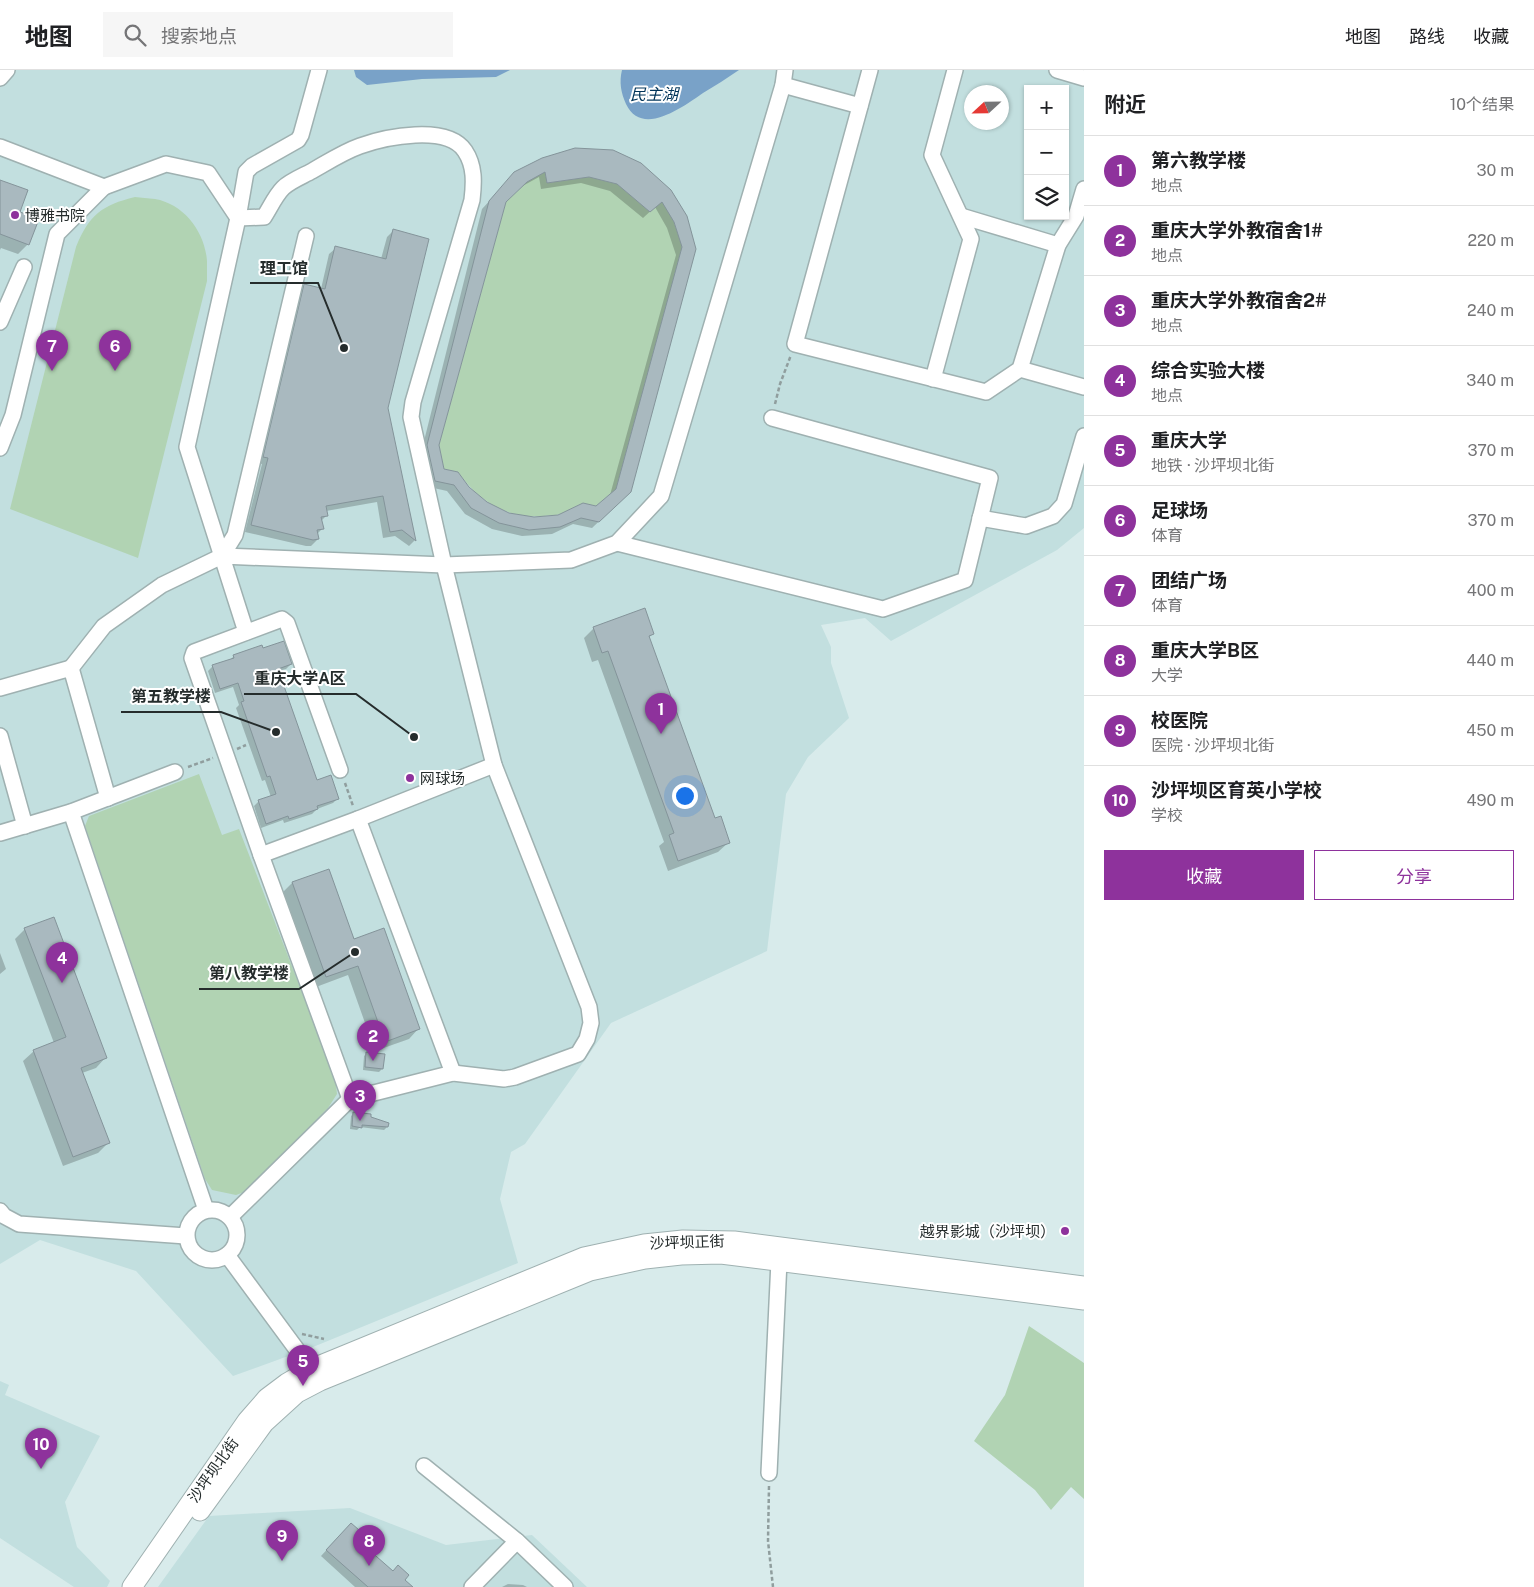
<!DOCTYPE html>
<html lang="zh">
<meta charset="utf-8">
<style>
:root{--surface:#fff;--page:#f6f6f6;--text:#202124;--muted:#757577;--line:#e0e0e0;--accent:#8e329c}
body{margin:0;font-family:"Public Sans","Noto Sans SC",sans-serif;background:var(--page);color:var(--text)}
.controls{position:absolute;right:15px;top:15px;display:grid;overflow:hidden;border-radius:0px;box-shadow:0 1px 4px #0004}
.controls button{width:45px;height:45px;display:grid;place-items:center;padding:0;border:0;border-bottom:1px solid var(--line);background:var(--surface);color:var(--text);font:25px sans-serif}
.compass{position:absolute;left:964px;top:15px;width:45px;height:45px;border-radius:50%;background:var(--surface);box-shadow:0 1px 4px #0004;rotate:248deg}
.you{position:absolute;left:684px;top:725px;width:18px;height:18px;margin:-12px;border:4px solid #fff;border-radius:50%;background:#1a73e8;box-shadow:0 0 0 8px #1a73e833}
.badge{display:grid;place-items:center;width:32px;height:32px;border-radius:50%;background:var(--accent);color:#fff;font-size:16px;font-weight:700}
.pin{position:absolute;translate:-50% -41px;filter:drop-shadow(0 1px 2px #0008)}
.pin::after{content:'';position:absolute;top:26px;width:18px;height:15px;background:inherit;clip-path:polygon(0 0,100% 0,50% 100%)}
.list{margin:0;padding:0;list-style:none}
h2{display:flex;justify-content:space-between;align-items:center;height:65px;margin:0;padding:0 20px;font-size:21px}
h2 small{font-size:16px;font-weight:400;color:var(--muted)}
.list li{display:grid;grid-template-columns:32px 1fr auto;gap:15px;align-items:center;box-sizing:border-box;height:70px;padding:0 20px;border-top:1px solid var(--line)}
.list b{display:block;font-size:19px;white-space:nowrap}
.list p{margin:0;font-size:16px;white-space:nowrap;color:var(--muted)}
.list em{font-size:16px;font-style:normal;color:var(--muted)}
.actions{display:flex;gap:10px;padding:15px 20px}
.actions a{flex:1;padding:11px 0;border:1px solid var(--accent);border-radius:0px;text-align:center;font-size:18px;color:var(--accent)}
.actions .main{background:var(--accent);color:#fff}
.icon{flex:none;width:28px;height:28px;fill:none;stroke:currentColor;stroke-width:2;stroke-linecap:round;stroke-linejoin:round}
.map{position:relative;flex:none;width:1084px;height:1517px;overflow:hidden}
header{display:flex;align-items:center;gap:30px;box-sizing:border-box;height:70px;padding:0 25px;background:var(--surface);border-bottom:1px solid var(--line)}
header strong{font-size:24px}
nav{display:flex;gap:28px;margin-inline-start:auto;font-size:18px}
.search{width:350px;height:45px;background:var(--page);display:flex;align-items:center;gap:12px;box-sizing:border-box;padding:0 18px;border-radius:0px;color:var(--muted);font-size:19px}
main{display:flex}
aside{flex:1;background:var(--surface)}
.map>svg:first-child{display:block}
.built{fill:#c2dfdf;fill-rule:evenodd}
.green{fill:#b1d3b3}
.water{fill:#79a2c8}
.shadow{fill:#0003;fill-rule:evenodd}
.building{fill:#a9b9bf;stroke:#84949a;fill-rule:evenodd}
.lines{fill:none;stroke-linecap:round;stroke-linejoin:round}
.minor-casing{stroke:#9fb1b1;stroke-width:18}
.major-casing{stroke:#9fb1b1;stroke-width:21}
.path{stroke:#909e9e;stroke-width:2.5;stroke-dasharray:4 2.5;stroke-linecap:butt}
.minor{stroke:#fff;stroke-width:15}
.major{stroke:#fff;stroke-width:19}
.poi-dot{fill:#8e329c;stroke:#fff;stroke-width:2}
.labels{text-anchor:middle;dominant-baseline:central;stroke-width:4;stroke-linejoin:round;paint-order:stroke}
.poi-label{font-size:15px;fill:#252c2c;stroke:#fff;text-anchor:start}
.street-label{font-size:15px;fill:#252c2c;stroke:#fff}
.water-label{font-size:16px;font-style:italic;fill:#013459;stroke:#fff}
.leader{fill:none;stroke:#252c2c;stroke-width:2}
.callout-dot{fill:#252c2c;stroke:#fff;stroke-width:2}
.callout-label{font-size:16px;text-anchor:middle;font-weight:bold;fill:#252c2c;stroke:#fff;stroke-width:4;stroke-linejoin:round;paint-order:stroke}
</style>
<header>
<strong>地图</strong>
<div class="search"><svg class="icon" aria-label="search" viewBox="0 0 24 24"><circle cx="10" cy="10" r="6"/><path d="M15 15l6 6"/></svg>搜索地点</div>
<nav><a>地图</a><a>路线</a><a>收藏</a></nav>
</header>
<main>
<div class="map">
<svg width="1084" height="1517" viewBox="0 0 1084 1517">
<rect width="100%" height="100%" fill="#d8ebeb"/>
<g class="built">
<path d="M0,0H1084V458L1057,480L891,571L865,548L821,555L831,577V593L849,648L808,687L786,724L767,881L611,953L525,1074L511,1082L500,1129L518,1193L313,1277L233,1306L136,1201L40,1170L0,1194ZM1028,19H1065V146H1028ZM972,22H1002V52H972Z"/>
<path d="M0,1311L9,1315L5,1325L100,1366L65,1432L77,1477L110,1511L107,1517H74L0,1468Z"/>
<path d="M350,1438L446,1475L532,1465L587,1517H158L209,1446Z"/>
</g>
<g class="green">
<path d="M545,102L547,113L589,107L617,114L650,142L662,131L674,152L682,177L616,419L596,436C576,431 577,438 560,444C555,446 549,445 544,446C506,449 479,431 458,402L444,399L439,375L506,132L527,112Z"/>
<path d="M135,127C141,128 148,128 155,129C184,134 205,162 207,191C207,197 207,204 207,211L138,488L10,439L76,177C89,145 102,135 135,127Z"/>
<path d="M199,704L222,765L239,759L335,1008L337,1024L328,1038L247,1121L236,1125L212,1120L205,1109L85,756L89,746Z"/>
<path d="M1029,1256L1084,1293V1429L1071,1417L1051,1440L1035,1420L974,1371L1005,1325Z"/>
</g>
<g class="water">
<path d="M354,0H510L496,7L422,9L367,15L356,7Z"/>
<path d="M622,0H739C727,8 715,16 703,23C684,36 642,68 626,34C621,23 619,12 622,0Z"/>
</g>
<g class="shadow">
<path d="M640,94L694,179L630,422L592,458L573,454L552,464L522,466L492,459L465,444L447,421L429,417L421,383L482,139L515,103ZM539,107L541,119L581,113L610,121L643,148L655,137L667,158L676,185L610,425L596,437L558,446L534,448L508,444L486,433L443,400L438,375L505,132L519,118Z"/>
<path d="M0,112L19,142L28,174L18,184L1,178L0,180Z"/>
<path d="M393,161L387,338L415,470L409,476L395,466L383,468L377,432L326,441V446L321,451L322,459L317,464L318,469L311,476H306L245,462L262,394L257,393L298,222L305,215L321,219L329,184L336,178L381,189L387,167Z"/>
<path d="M594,558L653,564L648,568L714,750L729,772L718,782L668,801L659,776L664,772L598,590L592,592L584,568Z"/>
<path d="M262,580L291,594L286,599L278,601L316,711L338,728L333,733L317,739L312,744L284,753L283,750L261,758L254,736L259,731L271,727L265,710L262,711L236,638L239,635L233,617L215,623L208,601L212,597L229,591L234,586Z"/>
<path d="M328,800L353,871L419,958L409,969L375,981L348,905L316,917L282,823L292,813Z"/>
<path d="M25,859L106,987L96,998L82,1003L108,1073L98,1083L63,1096L23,991L34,981L54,973L15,869Z"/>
<path d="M0,883L6,899L0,904Z"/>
<path d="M367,983L382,999L379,1002L363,1000L364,986Z"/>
<path d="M354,1043L369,1048L387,1057L384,1060L360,1057L357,1060L350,1059L351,1046Z"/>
<path d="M345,1460L358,1472L411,1517H355L321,1486Z"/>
<path d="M508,1514L523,1515L527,1517H502Z"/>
</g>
<g class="building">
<path d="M575,78L613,80L641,93L671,120L687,146L696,179L631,422L599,452L581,448L560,457L529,460L499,453L471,438L454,415L435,411L427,375L489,131L514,102L542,88ZM545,102L547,113L589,107L617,114L650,142L662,132L674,152L682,177L616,419L596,436L583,433L558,445L534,447L509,443L487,432L469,417L458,402L444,399L439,375L506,132L527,112Z"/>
<path d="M0,110L28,120L20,142L39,149L29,175L0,164Z"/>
<path d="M393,159L429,169L388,338L416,471L402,460L390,462L383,426L326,436L328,446L321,447L324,459L317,460L319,469L313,470L251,455L268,388L263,387L304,214L325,219L335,176L386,189Z"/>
<path d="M645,538L654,564L649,566L715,748L721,746L730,773L678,791L669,765L674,763L608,581L602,583L593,557Z"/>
<path d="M284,571L292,594L278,599L317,710L331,705L339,729L317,736L318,739L289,749L288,746L266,754L258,730L276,724L270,706L267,707L241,632L244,631L238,613L220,619L212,595L234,588L233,585L262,575L263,578Z"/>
<path d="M329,799L354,869L384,858L420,959L385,972L358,896L326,907L292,812Z"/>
<path d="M54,847L107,988L81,998L110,1073L73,1087L33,980L66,967L24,858Z"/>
<path d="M366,982L385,984L383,999L365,997Z"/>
<path d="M353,1042L371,1044V1047L389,1053L388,1057L362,1055V1058L352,1056Z"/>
<path d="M351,1453L366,1466L360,1472L393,1501L398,1495L409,1505L405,1510L413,1517H368L326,1480Z"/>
</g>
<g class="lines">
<g class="minor-casing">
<g id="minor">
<path d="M870,0L795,274L986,322L1020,299L1058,175L1076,146L1084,119"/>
<path d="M1057,0L1084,8"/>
<path d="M0,8L7,0"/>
<path d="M783,15L860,36"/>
<path d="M0,77L104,117L166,94L208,103L238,148L264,147C270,138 275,126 283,118C290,111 303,106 312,101C328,92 343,82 360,76C385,67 447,54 465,81C475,96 474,113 472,130L413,332L411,347L444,495L494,695L589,937L591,953L587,969L578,984L515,1007L504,1009L453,1003L350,1029L230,1147"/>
<path d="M961,146L1058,175"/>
<path d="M0,252L24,197"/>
<path d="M1020,299L1084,317"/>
<path d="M933,309L971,169L932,85L955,0"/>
<path d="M0,378L13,345L57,164L104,117"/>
<path d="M980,448L1026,456L1053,446L1064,434L1084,366"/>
<path d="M617,473L883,539L965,510L990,408L772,348"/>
<path d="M222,486L235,465L306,166"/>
<path d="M246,562L187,377L238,148L246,102L252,96L298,70L301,65L319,0"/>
<path d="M71,598L104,556L162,515L222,486L444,495L571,490L617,473L661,426L783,15L785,0"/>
<path d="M0,618L71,598L108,728"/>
<path d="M0,666L25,756"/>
<path d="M340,700L287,553L282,549L194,582L192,588L261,785L350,1029"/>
<path d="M71,742L206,1140"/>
<path d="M358,749L453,1003"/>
<path d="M0,763L71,742L175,702"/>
<path d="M261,785L358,749L494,695"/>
<circle cx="212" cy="1165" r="25"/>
<path d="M0,1141L4,1146L19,1154L186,1166"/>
<path d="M227,1185L317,1307"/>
<path d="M424,1396L517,1471"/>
<path d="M769,1403L779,1191"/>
<path d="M472,1517L517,1471L565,1517"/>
</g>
</g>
<g class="major-casing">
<g id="major">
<path d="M200,1441L264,1353L297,1323L320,1311L590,1201L645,1189L681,1185L721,1184L1084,1230"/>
<path d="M132,1517L247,1351L267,1328L287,1313L311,1299L584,1187L644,1174L683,1170L734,1171L1084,1216"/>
</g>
</g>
<g class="path">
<path d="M775,334L780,314L791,285"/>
<path d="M237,679L246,675"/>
<path d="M188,697L213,688"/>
<path d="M345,713L353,736"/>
<path d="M302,1264L324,1269"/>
<path d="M769,1416L768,1471L773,1517"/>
</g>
<use href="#minor" class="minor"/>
<use href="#major" class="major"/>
</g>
<g class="poi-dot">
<circle cx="15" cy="145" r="5"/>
<circle cx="410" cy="708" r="5"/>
<circle cx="1065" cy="1161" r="5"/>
</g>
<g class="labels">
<g class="poi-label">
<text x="25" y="145">博雅书院</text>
<text x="420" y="708">网球场</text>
<text x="1055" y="1161" text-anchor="end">越界影城（沙坪坝）</text>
</g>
<g class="street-label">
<text transform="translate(687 1172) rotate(-2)">沙坪坝正街</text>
<text transform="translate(213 1400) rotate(-55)">沙坪坝北街</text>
</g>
<g class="water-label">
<text x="654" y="24">民主湖</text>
</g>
</g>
<path class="leader" d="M344 278L318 213H250M414 667L356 624H244M276 662L221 642H121M355 882L299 919H199"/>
<g class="callout-dot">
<circle cx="344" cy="278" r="5"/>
<circle cx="414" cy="667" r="5"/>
<circle cx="276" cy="662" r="5"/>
<circle cx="355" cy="882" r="5"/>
</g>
<g class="callout-label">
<text x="284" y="204">理工馆</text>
<text x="300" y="614">重庆大学A区</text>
<text x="171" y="632">第五教学楼</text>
<text x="249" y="909">第八教学楼</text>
</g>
</svg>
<div class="controls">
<button>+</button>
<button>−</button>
<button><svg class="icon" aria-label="layers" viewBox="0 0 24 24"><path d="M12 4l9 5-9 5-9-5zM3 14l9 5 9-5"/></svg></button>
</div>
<svg class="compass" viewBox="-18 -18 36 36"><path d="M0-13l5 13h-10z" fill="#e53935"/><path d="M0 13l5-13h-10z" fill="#757577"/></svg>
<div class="you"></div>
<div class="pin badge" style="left:661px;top:664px">1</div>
<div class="pin badge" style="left:373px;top:991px">2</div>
<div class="pin badge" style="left:360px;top:1051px">3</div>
<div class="pin badge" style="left:62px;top:913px">4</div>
<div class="pin badge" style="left:303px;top:1316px">5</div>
<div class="pin badge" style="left:115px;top:301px">6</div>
<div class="pin badge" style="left:52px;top:301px">7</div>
<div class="pin badge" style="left:369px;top:1496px">8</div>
<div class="pin badge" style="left:282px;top:1491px">9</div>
<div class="pin badge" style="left:41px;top:1399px">10</div>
</div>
<aside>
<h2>附近<small>10个结果</small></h2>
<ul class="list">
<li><span class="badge">1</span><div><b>第六教学楼</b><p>地点</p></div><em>30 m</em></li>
<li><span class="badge">2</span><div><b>重庆大学外教宿舍1#</b><p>地点</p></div><em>220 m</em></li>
<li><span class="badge">3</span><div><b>重庆大学外教宿舍2#</b><p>地点</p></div><em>240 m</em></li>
<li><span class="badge">4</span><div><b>综合实验大楼</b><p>地点</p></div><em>340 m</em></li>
<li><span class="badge">5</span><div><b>重庆大学</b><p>地铁 · 沙坪坝北街</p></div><em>370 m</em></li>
<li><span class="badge">6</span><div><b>足球场</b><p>体育</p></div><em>370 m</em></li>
<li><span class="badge">7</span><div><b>团结广场</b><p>体育</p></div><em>400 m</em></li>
<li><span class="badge">8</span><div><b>重庆大学B区</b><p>大学</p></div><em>440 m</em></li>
<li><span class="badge">9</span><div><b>校医院</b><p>医院 · 沙坪坝北街</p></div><em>450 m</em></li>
<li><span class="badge">10</span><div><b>沙坪坝区育英小学校</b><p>学校</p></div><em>490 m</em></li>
</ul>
<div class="actions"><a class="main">收藏</a><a>分享</a></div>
</aside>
</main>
